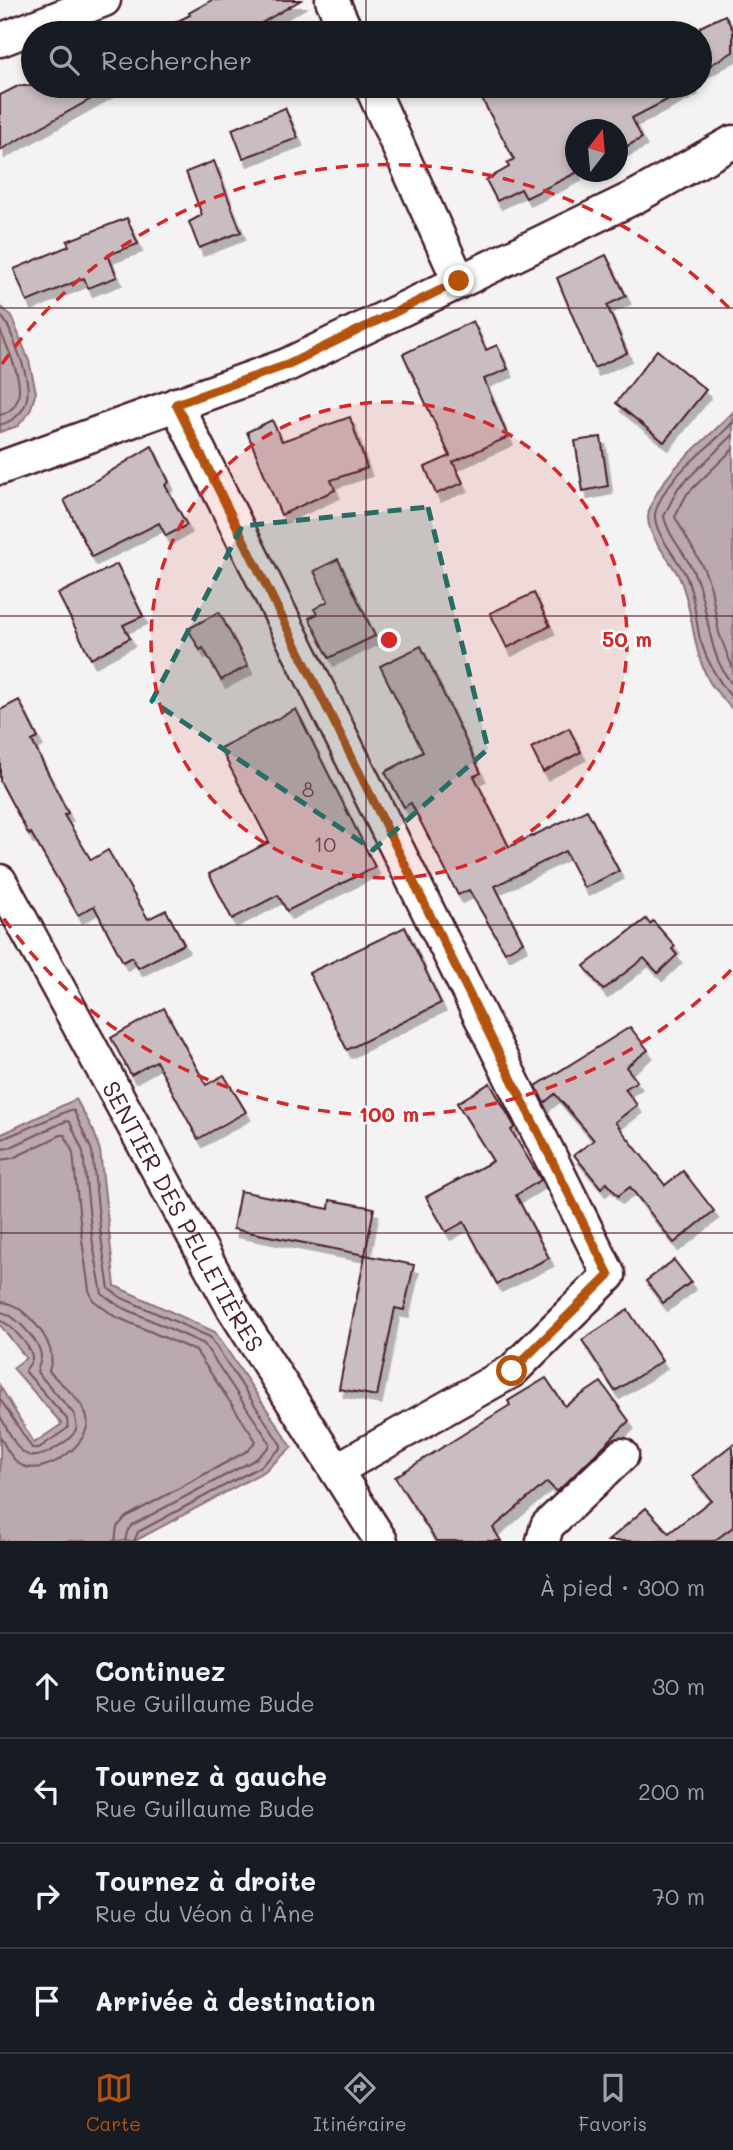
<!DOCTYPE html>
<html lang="fr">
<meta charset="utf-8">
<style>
:root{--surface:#171b24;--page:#242831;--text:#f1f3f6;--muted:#9ea1a6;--line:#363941;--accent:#b45309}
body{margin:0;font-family:Mali,sans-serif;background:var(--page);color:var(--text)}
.compass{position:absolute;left:565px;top:119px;width:63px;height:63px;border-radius:50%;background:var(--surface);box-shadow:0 4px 10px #0003;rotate:16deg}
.stop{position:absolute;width:21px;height:21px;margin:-16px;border:5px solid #b45309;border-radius:50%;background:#fff}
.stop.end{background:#b45309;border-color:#fff;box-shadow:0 2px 7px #0008}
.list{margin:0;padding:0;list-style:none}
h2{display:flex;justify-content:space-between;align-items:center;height:91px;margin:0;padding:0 28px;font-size:30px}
h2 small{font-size:23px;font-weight:400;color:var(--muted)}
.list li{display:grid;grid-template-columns:46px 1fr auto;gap:21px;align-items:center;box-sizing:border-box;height:105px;padding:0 28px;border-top:2px solid var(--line)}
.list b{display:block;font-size:26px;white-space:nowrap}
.list p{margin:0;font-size:23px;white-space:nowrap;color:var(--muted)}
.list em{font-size:23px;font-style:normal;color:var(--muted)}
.icon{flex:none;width:38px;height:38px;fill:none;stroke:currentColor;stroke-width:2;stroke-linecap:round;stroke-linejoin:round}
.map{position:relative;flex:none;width:733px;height:1541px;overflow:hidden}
.search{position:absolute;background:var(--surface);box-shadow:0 4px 10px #0003;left:21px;right:21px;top:21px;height:77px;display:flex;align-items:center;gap:18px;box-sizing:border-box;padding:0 24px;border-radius:38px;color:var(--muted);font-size:26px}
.sheet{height:511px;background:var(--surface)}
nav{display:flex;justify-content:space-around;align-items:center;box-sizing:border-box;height:98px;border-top:2px solid var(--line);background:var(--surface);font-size:19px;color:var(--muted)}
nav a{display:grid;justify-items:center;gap:4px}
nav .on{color:var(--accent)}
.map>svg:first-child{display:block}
.water{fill:#baa9ae;stroke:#8d727a;stroke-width:2}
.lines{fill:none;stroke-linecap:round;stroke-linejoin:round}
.shore{stroke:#77565f;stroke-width:2}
.building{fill:#cabdc1;stroke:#4a1f2b;stroke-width:2;filter:url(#shadow)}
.minor-casing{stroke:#4a1f2b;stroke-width:37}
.minor{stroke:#fff;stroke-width:32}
.route{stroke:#b45309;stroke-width:9}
.marked{fill:#0f766e;fill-opacity:0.2;stroke:#0f766e;stroke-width:5;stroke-dasharray:14 9;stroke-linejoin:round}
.grid{fill:none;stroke:#4a1f2b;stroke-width:2;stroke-opacity:0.55}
.ring{fill:none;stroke:#d62828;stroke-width:3.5;stroke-dasharray:12 9}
.labels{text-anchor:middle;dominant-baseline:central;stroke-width:5;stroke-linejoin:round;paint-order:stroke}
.number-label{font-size:21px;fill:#6a4650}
.street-label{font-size:24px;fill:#4a1f2b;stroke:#fff}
.centre{fill:#d62828;stroke:#fff;stroke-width:3.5}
.ring-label{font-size:21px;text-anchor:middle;font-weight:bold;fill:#d62828;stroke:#fff;stroke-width:5;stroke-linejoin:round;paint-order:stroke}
</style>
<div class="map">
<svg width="733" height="1541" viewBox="0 0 733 1541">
<defs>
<filter id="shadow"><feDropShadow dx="4.5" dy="8" stdDeviation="0" flood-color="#0004"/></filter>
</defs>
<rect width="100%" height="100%" fill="#f4f2f2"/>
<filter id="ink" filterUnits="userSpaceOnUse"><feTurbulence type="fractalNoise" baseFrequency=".0143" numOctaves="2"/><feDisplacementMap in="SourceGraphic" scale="14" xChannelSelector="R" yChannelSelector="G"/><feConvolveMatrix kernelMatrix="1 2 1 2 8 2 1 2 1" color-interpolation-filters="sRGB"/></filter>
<g filter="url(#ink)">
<g class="water">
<path d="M0,306L11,315L29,361L36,392L30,411L18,426L0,432Z"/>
<path d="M733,412V710C725,701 715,691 709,681C691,647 694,611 680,579C671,558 640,532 650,508C665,467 705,443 733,412Z"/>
<path d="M76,1099L94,1132L100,1151L115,1286L215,1332L292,1447L265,1471L135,1541H0V1386L34,1443L62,1424L13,1368L26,1358L0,1325V1135Z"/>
</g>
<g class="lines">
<g class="shore">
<path d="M0,315C8,322 11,334 15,344C28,375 41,412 0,425"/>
<path d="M0,330C9,353 38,404 0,415"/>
<path d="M733,422C708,451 669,472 656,510C649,529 679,559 686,576C695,596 695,618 700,639C707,662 717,680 733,699"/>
<path d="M733,435L678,488L664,516C668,537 686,553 694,573C711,611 705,652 733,685"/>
<path d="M733,449L687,494L675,517L704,569L711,588L719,633L733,669"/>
<path d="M0,1140L70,1110L74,1111L92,1151L101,1237L109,1289L122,1298L210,1337L281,1445V1448L261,1466L138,1532L134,1541"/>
<path d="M0,1149L9,1148L66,1121L70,1122L83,1152L92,1238L102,1294L119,1306L204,1344L270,1443L269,1447L256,1459L132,1525L127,1532L125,1541"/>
<path d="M0,1160L13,1158L61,1135H65L73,1153L82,1240L89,1290L93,1300L114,1316L196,1351L256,1441L249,1450L126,1517L117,1527L115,1541"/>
<path d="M0,1302C20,1302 45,1331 50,1349C53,1357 51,1364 49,1371C61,1385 82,1399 87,1417C93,1443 46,1476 23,1466C12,1461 6,1447 0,1437"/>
<path d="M0,1312C14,1313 40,1342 41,1356C41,1362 38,1367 37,1372L74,1414L77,1427C73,1438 63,1443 54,1449C21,1470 15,1441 0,1416"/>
<path d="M0,1321C9,1322 30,1346 32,1356C33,1362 27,1367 25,1371L67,1419L68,1428L39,1448H32L0,1399"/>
</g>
</g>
<g class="building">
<path d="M212,0H301L244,33H154L190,15L189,13Z"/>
<path d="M725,15L733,30V52L700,71V27Z"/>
<path d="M18,86H114L0,150V95Z"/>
<path d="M475,86H694L632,118L642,138L618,151V130H576V172H578L526,198L521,189L497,201L486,180L509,167L507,163L514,159Z"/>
<path d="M285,108L298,138L243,158L232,129Z"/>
<path d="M214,161L241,232L199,248L189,222L202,215L186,172Z"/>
<path d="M127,218L138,244L108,255L117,277L88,288L84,278L27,302L14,269L69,246L67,241Z"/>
<path d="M606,255L626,296L607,305L627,353L594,368L557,278Z"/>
<path d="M473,321L486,350L497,345L508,369L484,379L508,437L453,462L463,483L436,494L425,467L450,456L403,354Z"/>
<path d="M657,350L706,390L664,442L616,403Z"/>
<path d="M350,417L367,468L331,480L335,490L281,515L247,432L272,420L282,441Z"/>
<path d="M601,437L608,486L583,491L575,441Z"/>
<path d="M152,446L169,482L165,485L187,525L166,536L159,523L92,557L64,500Z"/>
<path d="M338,559L375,636L329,658L309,618L317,614L314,609L328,601L314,571Z"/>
<path d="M117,564L143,616L123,625L130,638L91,659L58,594Z"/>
<path d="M534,593L550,626L507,648L490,613Z"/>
<path d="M219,612L248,666L221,680L203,648L200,650L188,629Z"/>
<path d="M421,646L481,773L474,776L509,847L587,810L619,871L584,888L565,851L495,886L523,942L505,952L469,890L458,895L411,803L404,807L385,772L423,752L380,666Z"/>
<path d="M19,700L38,738L32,741L68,813L64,815L91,860L108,850L148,919L166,910L184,944L138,968L132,957L123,962L94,906L78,915L31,833L29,835L0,781V710Z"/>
<path d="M296,709L375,867L287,911L278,895L232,919L209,874L269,842L220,748Z"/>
<path d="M569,728L581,752L543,772L531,748Z"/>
<path d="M646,919L650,924L653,921L675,946L672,949L677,955L658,973L644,958L603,990L584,966Z"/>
<path d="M405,927L441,1003L347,1050L309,973Z"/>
<path d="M164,1008L206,1085L224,1075L246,1112L198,1139L156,1061L131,1075L111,1038Z"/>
<path d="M630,1027L648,1050L626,1067L637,1081L625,1089L637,1105L615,1122L665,1185L683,1171L714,1211L674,1243L630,1187L618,1196L607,1183L601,1188L574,1155L594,1140L555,1094L544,1103L536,1086Z"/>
<path d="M490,1083L515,1127L511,1130L541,1180L516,1195L549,1258L497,1284L464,1222L446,1232L426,1197L493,1161L457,1103Z"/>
<path d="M240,1191L329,1209L330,1200L374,1208L365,1255L233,1229Z"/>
<path d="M365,1255L414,1265L404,1310L395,1308L377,1396L339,1389Z"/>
<path d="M674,1260L691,1282L663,1303L646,1281Z"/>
<path d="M628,1310L662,1361L615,1391L582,1340Z"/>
<path d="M546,1378L565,1406L601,1382L629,1421L557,1492L547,1482L493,1528L501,1541H436L395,1477L510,1405L508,1401Z"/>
<path d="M733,1444V1527L714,1541H608L646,1508L669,1533L711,1500L692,1476Z"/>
</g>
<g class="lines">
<g class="minor-casing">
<g id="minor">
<path d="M332,0L347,33"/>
<path d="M0,40L104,0"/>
<path d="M371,86L459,281"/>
<path d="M176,404L609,1275L512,1371L336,1470"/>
<path d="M0,468L287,365L635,197L733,142"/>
<path id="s1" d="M0,881L233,1308L381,1541"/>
<path d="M543,1541L547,1526L622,1455"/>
</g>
</g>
<use href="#minor" class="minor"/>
</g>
</g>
<g class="lines" filter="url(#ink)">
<path class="route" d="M459,281L287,365L176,404L609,1275L512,1371"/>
</g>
<path class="marked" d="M428,507L488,749L373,850L152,701L242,526Z"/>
<path class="grid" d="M366,0V33M366,86V1541M0,308H733M0,616H733M0,925H733M0,1233H733"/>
<circle cx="389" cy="640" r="238" fill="#d62828" fill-opacity=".12"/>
<g class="ring">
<circle cx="389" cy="640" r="238"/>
<path d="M731 970A475 475 0 0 1 2 916M2 364A475 475 0 0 1 731 310"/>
</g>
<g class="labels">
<g class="number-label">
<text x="308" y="788">8</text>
<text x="325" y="843">10</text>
</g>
<g class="street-label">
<text stroke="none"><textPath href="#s1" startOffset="382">SENTIER DES PELLETIÈRES</textPath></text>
</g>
</g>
<circle cx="389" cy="640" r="10" class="centre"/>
<g class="ring-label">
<text x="627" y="647">50 m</text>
<text x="389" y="1122">100 m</text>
</g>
</svg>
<svg class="compass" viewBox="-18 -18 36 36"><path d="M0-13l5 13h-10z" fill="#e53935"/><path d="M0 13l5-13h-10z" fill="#9ea1a6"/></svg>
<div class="stop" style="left:512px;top:1371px"></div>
<div class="stop end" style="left:459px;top:281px"></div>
<div class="search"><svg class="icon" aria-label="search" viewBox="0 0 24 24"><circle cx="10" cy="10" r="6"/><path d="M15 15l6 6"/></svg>Rechercher</div>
</div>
<section class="sheet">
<h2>4 min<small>À pied · 300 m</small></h2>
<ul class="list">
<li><svg class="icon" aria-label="ahead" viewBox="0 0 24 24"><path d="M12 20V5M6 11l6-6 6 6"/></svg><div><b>Continuez</b><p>Rue Guillaume Bude</p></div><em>30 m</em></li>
<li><svg class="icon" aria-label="left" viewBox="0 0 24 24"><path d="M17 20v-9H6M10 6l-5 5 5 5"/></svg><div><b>Tournez à gauche</b><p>Rue Guillaume Bude</p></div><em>200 m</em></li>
<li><svg class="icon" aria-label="right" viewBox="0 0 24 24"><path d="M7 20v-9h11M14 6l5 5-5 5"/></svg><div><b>Tournez à droite</b><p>Rue du Véon à l'Âne</p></div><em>70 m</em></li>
<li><svg class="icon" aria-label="arrive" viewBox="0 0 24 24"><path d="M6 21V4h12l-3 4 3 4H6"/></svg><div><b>Arrivée à destination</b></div></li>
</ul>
</section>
<nav>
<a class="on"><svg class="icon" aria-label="map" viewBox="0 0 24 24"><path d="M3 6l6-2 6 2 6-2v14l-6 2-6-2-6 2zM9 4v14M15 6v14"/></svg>Carte</a>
<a><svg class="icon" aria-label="directions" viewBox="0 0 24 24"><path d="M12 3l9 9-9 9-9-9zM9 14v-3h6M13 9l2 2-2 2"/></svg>Itinéraire</a>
<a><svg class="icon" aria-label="saved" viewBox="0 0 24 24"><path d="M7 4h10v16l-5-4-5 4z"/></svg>Favoris</a>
</nav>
